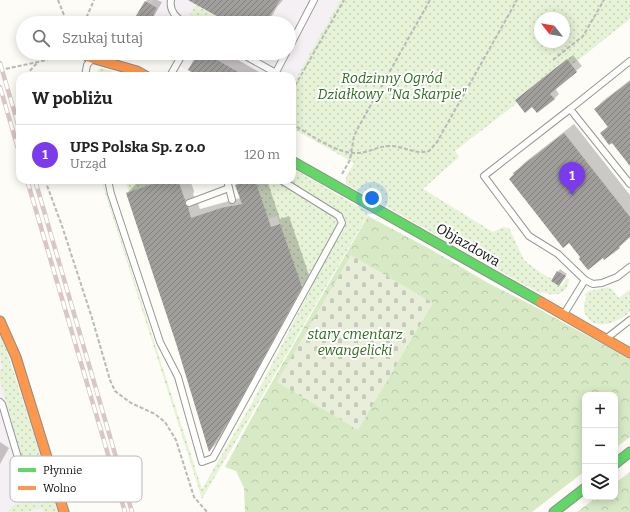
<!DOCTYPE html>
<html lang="pl">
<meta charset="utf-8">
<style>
:root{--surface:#fff;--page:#f2f2f2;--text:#222;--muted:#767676;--line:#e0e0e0;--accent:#7c3aed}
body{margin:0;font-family:Bitter,serif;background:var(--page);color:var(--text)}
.controls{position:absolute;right:12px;bottom:12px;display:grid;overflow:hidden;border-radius:8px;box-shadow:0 2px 10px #0003}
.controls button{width:36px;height:36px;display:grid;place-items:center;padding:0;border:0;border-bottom:1px solid var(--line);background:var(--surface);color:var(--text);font:20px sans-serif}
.compass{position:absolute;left:534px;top:12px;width:36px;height:36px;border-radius:50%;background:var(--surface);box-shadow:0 2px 10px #0003;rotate:301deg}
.you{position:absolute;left:372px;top:198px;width:14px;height:14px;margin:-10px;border:3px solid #fff;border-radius:50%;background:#1a73e8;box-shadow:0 0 0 6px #1a73e833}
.badge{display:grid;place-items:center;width:26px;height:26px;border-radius:50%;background:var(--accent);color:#fff;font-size:13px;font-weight:700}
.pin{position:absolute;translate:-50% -33px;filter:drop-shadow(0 1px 2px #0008)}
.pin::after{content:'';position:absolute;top:21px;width:14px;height:12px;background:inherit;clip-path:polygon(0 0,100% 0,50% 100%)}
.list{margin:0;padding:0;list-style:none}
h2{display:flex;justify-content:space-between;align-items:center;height:52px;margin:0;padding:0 16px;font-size:17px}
h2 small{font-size:13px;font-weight:400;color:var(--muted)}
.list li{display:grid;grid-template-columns:26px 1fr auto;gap:12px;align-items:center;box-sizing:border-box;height:60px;padding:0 16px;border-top:1px solid var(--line)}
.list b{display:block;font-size:15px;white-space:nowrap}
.list p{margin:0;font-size:13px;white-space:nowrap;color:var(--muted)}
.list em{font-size:13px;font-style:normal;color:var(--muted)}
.icon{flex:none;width:22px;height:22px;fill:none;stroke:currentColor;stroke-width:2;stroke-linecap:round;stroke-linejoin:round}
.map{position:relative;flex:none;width:630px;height:512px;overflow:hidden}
.search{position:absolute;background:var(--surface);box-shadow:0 2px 10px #0003;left:16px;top:16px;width:280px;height:44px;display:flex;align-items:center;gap:10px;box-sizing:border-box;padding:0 14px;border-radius:22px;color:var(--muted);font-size:15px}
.panel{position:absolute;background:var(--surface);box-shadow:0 2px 10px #0003;left:16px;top:72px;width:280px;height:112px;border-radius:12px}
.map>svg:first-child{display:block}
.industrial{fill:#f5f0f3}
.grass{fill:url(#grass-dots);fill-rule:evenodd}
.forest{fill:url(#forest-crowns)}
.cemetery{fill:url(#cemetery-stones)}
.shadow{fill:#0003}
.building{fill:url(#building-hatch)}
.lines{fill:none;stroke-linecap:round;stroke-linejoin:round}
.lane-casing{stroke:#979795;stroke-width:8}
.fast-casing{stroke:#8e8d8b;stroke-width:11}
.slow-casing{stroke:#8e8d8b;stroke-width:11}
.path{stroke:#b9b9b8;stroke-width:2;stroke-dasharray:4 2;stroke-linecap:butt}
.lane{stroke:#fffffe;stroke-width:6}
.fast{stroke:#63d668;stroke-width:9}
.slow{stroke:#ff974d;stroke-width:9}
.rail-casing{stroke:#d9c6c7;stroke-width:4.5}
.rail{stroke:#fff;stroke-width:3;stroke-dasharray:9;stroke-linecap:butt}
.labels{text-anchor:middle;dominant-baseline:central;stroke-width:4;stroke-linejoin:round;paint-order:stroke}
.park-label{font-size:14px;font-style:italic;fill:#2f6b1f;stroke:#fff}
.street-label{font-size:14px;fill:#111;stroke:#fff}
.key{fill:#fff;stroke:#b8b8b8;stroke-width:1}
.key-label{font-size:11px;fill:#111}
</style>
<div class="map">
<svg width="630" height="512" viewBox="0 0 630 512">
<defs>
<pattern id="grass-dots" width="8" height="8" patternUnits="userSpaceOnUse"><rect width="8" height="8" fill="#e7f3d7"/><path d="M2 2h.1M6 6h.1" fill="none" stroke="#c5cfb8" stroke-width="1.8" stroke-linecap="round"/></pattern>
<pattern id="forest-crowns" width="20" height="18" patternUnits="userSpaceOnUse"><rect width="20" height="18" fill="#d8eac5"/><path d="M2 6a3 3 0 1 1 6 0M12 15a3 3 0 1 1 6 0" fill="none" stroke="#b8c8a8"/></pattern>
<pattern id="cemetery-stones" width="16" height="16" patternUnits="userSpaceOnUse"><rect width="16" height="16" fill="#e9eedb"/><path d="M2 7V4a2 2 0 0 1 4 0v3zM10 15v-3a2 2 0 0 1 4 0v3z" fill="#c7cbbb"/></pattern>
<pattern id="building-hatch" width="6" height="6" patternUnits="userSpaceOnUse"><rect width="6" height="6" fill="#a19f9c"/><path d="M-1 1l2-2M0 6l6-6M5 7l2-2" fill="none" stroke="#82807e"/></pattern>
</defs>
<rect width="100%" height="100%" fill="#fdfcf7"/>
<g class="industrial">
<path d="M153,0H340L292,85V76H198L156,53H289V23H134V19L145,1L151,4Z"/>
<path d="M0,358L44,512H0Z"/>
</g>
<g class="grass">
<path d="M340,0H630V19L572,65L567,59L515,100L517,103L455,151L459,157L423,189L493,232L503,227L509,228L524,260L541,273L552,279L551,281L559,286H562L567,278L569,280C568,295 553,297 542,292L541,294L346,184C344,177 351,169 354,163L292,128V85ZM540,18H564V42H540Z"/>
<path d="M196,5L228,23H202L189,16Z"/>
<path d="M100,68L130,76H94Z"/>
<path d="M292,168L369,213L202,499L101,180H102L202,489L253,401L311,288L299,283L277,216L268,219L255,180H292Z"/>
<path d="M125,180H155L156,183L129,192Z"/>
<path d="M608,287L612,289L619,298L630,289V312C621,319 610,326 598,324C585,321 580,307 587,297L584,295L589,291Z"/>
<path d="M0,330L59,512H44L42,508L26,512H7L14,505L34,500L0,380V371L3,368L0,358Z"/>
</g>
<g class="forest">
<path d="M368,216L432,250L490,284L524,301L630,359V437L615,448V395H585V471L532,512H245L244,488L236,471L225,467L260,403Z"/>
<path d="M630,472V512H577L597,497H615V483Z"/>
</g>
<path class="cemetery" d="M351,255L433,303L358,430L277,382Z"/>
<g class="shadow">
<path d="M147,0H157L162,2L152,20L149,23H143L135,19Z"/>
<path d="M189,0H283L277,7L268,23H231Z"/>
<path d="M199,53H226L261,73L259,76H200Z"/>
<path d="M573,55L582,66L555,88L559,94L554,99L532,106L516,100Z"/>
<path d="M630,80V164L612,142L601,133L608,126L595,109L604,100Z"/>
<path d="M574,124L630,195V236L619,247L603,257H581L515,173L524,163Z"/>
<path d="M149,180H190L194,191L193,195L196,198L200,209L240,198L236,185L241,180H267L280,219L289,216L310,278L239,407L218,442L210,450L177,342L127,193L136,184Z"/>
<path d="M560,269L567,274L559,285L558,272Z"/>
<path d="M0,442L9,448L0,464Z"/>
</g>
<g class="building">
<path d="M188,0H280L265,23H229Z"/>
<path d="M145,1L157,8L149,23H141L134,19Z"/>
<path d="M198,53H205L245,76H198L188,70Z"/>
<path d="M567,59L577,72L550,94L555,99L537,113L532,107L525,113L515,100Z"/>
<path d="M630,81V166L612,143L609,145L600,133L608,127L594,109Z"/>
<path d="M564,133L630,217V237L619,247L620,248L604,260L603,258L588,270L579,259L580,257L569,243L563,248L509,179L514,174L513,173Z"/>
<path d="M165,180H178L185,200V204L188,207L191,218L221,208L242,204L235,185L249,180H255L271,227L280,224L302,287L231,417L209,452L176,343L126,193Z"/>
<path d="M557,271L566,276L559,286L551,281Z"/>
</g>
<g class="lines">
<g class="lane-casing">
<g id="lane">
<path d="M171,0C169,10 176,18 185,23"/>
<path d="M289,48L314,0"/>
<path d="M240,53L276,73"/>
<path d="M85,76L87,65L92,59"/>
<path d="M170,76L183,53"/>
<path d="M274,76L286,53"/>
<path d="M570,109L630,61"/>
<path d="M108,180L111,194L160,342L178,377L202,462L213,458L342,223L339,216L281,180"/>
<path d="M227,180L232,200"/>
<path d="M630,184L570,109L484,176L529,236L558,254L585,280L593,284L602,283L617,277L630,267"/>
<path d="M189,203L229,188"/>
<path d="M564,314L585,280"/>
<path d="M607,338L630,320"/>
<path d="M0,402L2,404L30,498"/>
</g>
</g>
<g class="fast-casing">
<g id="fast">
<path d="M292,161L541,302"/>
<path d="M615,464L630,452"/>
<path d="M554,512L585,488"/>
</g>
</g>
<g class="slow-casing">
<g id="slow">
<path d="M88,57L137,71L146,76"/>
<path d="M541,302L630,353"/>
<path d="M0,321L16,357L64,512"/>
</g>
</g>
<g class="path">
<path d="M58,0L64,15L68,23"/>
<path d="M84,23L94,0"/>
<path d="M553,60L583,36L604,0"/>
<path d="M0,70L38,62L72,53"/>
<path d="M27,76L28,73L37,63"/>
<path d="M292,91L344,0"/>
<path d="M292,124C310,134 336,154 357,153C368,153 378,146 390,146C404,146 415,155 429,151L437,142L517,0"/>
<path d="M342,174L350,160L354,136L359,126L430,0"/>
<path d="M45,180L62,226L92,318L110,380L115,391L131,403L155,414L165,422L176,440L194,497L207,512"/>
</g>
<use href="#lane" class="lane"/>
<use href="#fast" class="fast"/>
<use href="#slow" class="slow"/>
<g class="rail-casing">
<g id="rail">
<path d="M0,63L20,131"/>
<path d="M0,87L20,155"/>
<path d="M27,180L125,512"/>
<path d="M35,180L132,512"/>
</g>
</g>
<use href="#rail" class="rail"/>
</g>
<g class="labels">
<g class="park-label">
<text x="392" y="78">Rodzinny Ogród<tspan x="392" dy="16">Działkowy "Na Skarpie"</tspan></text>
<text x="355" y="334">stary cmentarz<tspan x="355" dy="16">ewangelicki</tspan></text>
</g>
<g class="street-label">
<text transform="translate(468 245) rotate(30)">Objazdowa</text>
</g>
</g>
<rect x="10" y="456" width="132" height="46" rx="6" class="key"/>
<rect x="18" y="468" width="18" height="4" fill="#63d668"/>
<rect x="18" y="486" width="18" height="4" fill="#ff974d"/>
<g class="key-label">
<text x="43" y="474">Płynnie</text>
<text x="43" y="492">Wolno</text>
</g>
</svg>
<div class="controls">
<button>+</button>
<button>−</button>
<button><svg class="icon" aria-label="layers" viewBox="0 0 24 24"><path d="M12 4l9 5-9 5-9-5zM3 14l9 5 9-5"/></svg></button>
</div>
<svg class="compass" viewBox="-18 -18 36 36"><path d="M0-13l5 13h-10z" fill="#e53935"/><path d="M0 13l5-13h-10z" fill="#767676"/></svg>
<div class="you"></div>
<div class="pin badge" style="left:572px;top:195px">1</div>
<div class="search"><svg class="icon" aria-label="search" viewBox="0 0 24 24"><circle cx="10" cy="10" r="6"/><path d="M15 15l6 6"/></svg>Szukaj tutaj</div>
<section class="panel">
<h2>W pobliżu<small></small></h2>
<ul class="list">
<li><span class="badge">1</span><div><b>UPS Polska Sp. z o.o</b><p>Urząd</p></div><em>120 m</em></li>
</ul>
</section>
</div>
